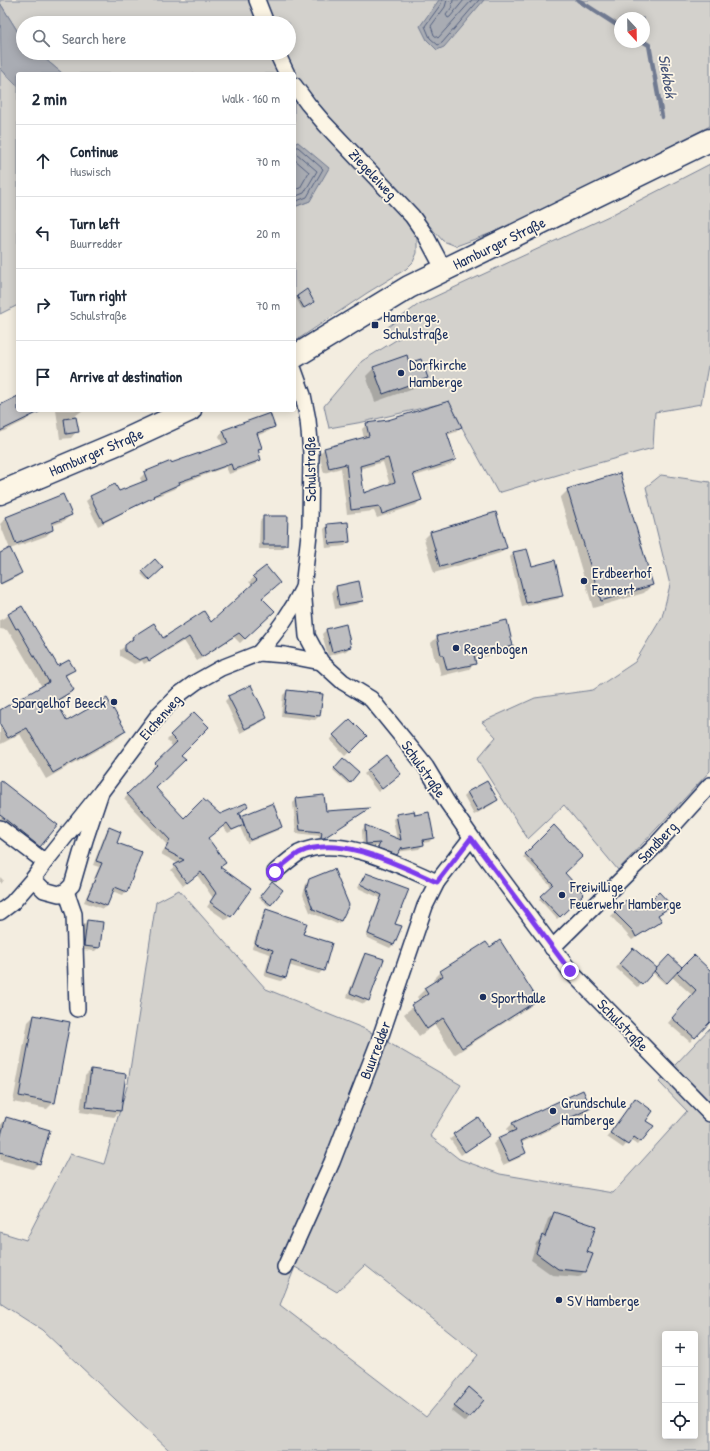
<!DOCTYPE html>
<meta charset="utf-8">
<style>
:root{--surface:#fff;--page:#f2f2f3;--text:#1f2937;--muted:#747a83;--line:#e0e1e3}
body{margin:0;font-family:"Patrick Hand",sans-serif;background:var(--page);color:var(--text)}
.controls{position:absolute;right:12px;bottom:12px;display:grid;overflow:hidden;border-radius:4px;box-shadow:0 2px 10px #0003}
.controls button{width:36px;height:36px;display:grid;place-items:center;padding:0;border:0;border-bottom:1px solid var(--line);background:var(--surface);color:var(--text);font:20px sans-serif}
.compass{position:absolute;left:614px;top:12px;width:36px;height:36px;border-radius:50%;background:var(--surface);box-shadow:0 2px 10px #0003;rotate:158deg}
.stop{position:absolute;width:12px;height:12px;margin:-9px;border:3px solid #7c3aed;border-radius:50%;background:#fff}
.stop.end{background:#7c3aed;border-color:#fff;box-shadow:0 1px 4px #0008}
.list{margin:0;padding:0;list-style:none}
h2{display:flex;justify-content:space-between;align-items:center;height:52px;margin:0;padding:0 16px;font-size:17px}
h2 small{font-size:13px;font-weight:400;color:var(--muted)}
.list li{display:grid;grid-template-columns:26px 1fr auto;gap:12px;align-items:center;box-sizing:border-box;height:72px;padding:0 16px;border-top:1px solid var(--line)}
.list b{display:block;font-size:15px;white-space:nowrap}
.list p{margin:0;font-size:13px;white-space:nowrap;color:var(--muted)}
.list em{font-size:13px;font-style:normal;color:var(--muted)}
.icon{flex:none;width:22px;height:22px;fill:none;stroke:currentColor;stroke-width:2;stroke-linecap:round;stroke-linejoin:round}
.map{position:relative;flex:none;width:710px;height:1451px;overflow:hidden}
.search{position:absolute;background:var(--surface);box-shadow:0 2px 10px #0003;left:16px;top:16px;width:280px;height:44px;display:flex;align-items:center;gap:10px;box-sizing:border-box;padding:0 14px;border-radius:22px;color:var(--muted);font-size:15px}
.panel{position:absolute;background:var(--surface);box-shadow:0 2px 10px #0003;left:16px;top:72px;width:280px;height:340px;border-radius:4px}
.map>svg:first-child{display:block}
.green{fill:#d3d1cc;stroke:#778095;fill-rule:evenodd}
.water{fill:#a9acb3;stroke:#707a91}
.shadow{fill:#0003;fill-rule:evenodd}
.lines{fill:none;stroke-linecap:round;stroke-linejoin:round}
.shore{stroke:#546180;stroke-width:1}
.stream{stroke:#707a91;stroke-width:4.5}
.building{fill:#bebec0;stroke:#1b2f5e;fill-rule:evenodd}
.street-casing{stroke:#1b2f5e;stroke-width:18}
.primary-casing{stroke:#1b2f5e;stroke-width:25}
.street{stroke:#fcf5e5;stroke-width:15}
.primary{stroke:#fcf5e5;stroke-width:22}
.route{stroke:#7c3aed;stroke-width:5}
.poi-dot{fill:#1b2f5e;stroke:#fcf5e5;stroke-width:1.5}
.labels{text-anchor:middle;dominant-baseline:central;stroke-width:3.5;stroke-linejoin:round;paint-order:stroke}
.street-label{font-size:15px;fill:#1b2f5e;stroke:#fcf5e5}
.poi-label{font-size:15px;fill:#1b2f5e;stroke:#fcf5e5;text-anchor:start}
.water-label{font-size:16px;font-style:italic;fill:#465478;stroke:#fcf5e5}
</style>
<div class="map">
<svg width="710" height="1451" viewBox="0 0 710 1451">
<rect width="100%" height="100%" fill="#f3ede0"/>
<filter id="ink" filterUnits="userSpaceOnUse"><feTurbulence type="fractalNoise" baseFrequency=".025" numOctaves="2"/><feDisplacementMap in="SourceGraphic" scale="8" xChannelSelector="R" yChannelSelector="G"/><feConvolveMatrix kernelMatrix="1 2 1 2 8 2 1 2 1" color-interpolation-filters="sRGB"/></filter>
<g filter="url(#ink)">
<g class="green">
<path d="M0,0H710V126L511,226L456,246L443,241L369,158L357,169L406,218L417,238V253L413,262L406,269L367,293L294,342V207L310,201L298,142L294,144V74H63L38,53H289V23H23V40L0,3ZM620,18H644V42H620Z"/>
<path d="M0,68L18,87V305L0,314Z"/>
<path d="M710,164V364L708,366L701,404L655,412L653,448L584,467L498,493L448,402L363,422L329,428L324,406L362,361L401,337L385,329L419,304L611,215Z"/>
<path d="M661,475L710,482V771L618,870L564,805L528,839L477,759L496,737L482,722L535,698L593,690L635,662L662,617L670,585L646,487Z"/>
<path d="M179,890L266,989L365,1029L461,1085L430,1136L459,1159L500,1174L613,1193L687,1111L659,1082L710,1028V1451H170L42,1330L0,1303V1232L26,1240L70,1154L104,1164L128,1083L156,902ZM365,1265L478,1355L426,1417L280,1305L295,1267L337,1292ZM665,1334H695V1436H665Z"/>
</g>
<g class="water">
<path d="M439,0H484L444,47L437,50L427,40L420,26Z"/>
<path d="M0,3L23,40V53H38L63,74H18V87L1,69Z"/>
<path d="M298,142L329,168L310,201L294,207V144Z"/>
</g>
<g class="shadow">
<path d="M307,291L313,302L302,309L296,298Z"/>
<path d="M374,368L427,378L419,386L375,402L366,376Z"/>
<path d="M18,397V410H36L25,421L0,433V406Z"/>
<path d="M56,410H83L75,416L77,431L71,438L60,439Z"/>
<path d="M367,424L461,427L456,432L447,435L455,460L450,465L412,477L420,500L416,505L377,518L374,511L347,514L341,468L324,473L319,454L324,449L364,438L362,429ZM383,462L390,485L363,495L360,469Z"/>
<path d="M274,427L269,431L256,436L261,447L257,451L260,460L256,464L229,474L226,467L178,485L174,489L150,499L98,526L86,501L91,497L118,492L142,483L140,478L145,473L223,446L219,436L223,431Z"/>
<path d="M568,490L652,585L644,593L593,608L560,498Z"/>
<path d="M496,513L506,547L500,553L434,573L424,539L430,533Z"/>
<path d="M71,515L64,521L51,526L52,530L46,536L10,549L21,573L17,577L0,585V554L10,549L0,524L6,518Z"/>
<path d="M264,517L286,545L282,549H259L260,521Z"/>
<path d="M328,525L349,542L345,546L326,548L324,529Z"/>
<path d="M514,553L531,567L562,595L558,599L522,607L510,557Z"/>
<path d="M155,560L162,568L148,581L141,574Z"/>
<path d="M266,567L261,598L273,611L240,643L234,637L197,661L184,641L144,664L142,661L134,664L120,656V650L128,644V642L132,638L153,625L163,640L211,624L253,586L249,582Z"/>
<path d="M336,587L362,600L358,604L335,609L332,591Z"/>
<path d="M22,608L58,667L73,670L65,677L73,690L66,696L56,703L67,723L125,731L118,738L46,779L20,734L1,744L0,742V711L42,687L11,634L10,635L7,630L0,629V620Z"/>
<path d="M506,621L512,646L506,652L474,659L475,663L469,669L441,676L437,660L435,661L431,643L437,637Z"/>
<path d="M326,630L350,647L346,651L328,656L322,634Z"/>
<path d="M287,691L319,716L315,720L281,716L283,695Z"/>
<path d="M229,697L266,718L262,722L240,733L225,701Z"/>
<path d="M194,713L180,755L155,788L184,819L238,814L240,818L272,804L281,827L278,830L247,843L240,827L228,833L222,826L207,838L225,863L219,868L230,916L226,920L207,907L213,898L197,875L183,886L171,870L179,864L161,854L167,845L124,799L154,769L152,768L173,747L167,740Z"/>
<path d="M350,720L366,736L345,756L330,740Z"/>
<path d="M343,759L358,772L348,784L333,770Z"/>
<path d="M368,771L396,778L378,792L364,774Z"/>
<path d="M0,781L40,846L34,852L0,826Z"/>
<path d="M468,793L497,800L493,804L474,815L464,797Z"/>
<path d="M297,799L325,812L367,809L318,842L320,836L296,833L293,803Z"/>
<path d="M397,815L414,816L433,838L429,842L422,843L423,845L419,849L397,852L392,858L375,851L378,846L363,847L362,830L365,826L397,840L393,819Z"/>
<path d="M554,827L563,873L583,894L557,919L539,899L552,887L523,857Z"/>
<path d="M109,828L116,843L126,891L123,895L112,891L106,906L103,909L84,902L99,867L93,865L106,832Z"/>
<path d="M366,874L407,890L394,925L400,927L393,945L390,948L366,937L380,898L358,888L363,877Z"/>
<path d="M0,877L3,880L0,884Z"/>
<path d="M310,880L348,905L341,921L337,924L310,912L303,895L306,884Z"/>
<path d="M270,884V904L269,906L259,898Z"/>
<path d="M626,901L636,911L648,904L671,906L657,916V924L632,940L611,916Z"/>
<path d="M267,910L302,935L323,970L319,974L288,965L285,977L281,981L264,976L270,954L252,948L263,914Z"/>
<path d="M87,921L99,947L95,951L81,950L83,925Z"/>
<path d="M630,953L641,984L638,988L616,968Z"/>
<path d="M366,954L368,1000L364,1004L347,997L362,958Z"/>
<path d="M669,956L682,968L710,971V1007L694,1037L690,1042L668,1023L692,995L672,977L665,984L653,973Z"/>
<path d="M441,972L536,1000L529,1007L454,1055L435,1025L419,1036L404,1014L420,1001L417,997L425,989L435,983L433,980Z"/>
<path d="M34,1016L54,1102L47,1109L13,1102L28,1022Z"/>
<path d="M91,1070L120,1111L114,1117L80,1112L85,1076Z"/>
<path d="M632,1103L645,1121L652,1127L637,1145L630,1140L623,1148L607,1137Z"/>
<path d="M590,1108L585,1114L521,1143L525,1152L519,1158L503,1165L493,1144L499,1139L510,1134L507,1129L513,1123Z"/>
<path d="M6,1118L39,1163L33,1169L0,1160V1126Z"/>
<path d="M478,1118L489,1135L461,1155L450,1139Z"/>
<path d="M555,1213L586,1252L585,1271L579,1277L552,1275L531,1260L536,1243L542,1237L548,1219Z"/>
<path d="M465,1393L469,1418L465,1422L451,1411Z"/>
</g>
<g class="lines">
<g class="shore">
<path d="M442,0L441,4L425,26L430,38L438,45L442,43L479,0"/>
<path d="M447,0L445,7L431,26L434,35L438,38L472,0"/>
<path d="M453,0L452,7L446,15L448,18L450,17L464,0"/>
<path d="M294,147H298L323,169L307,197L294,202"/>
<path d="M294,152L296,153L317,171L304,193L294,197"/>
<path d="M294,159L309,172L300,188L294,190"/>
</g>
<g class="stream">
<path d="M578,0L620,27"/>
<path d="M644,42L649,45L662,117"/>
</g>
</g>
<g class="building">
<path d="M307,289L314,302L304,308L297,296Z"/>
<path d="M407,355L409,363L421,359L428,378L383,394L373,367Z"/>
<path d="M18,396V410H43L0,431V405Z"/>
<path d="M449,401L462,427L447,433L456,460L413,474L422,500L382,514L379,506L351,510L346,464L329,468L324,448L369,436L366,423L388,420ZM388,458L395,482L364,493L360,466Z"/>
<path d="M270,413L275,427L257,433L262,448L258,449L261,460L233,470L231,464L179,482L180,484L153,496L154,497L103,522L90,496L115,484L119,491L147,480L144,472L171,461V463L228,443L223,430Z"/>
<path d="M76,417L79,432L66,434L64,419Z"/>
<path d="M620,473L653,585L601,601L567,489Z"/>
<path d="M63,494L72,515L52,523L53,530L16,544L6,517Z"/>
<path d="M496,512L507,548L440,567L430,532Z"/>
<path d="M263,516H288L287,545H263Z"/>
<path d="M348,522L350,542L329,544L327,524Z"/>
<path d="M10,548L22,573L0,584V553Z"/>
<path d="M527,549L532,566L555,560L563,596L526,603L513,552Z"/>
<path d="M155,559L163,568L150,580L142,571Z"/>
<path d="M266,566L280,583L262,598L275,611L245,639L239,633L202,657L189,637L183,641L182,640L149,661L147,657L139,660L125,651V645L133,639L132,637L154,623L163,638L204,611L211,622L257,580L253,576Z"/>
<path d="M359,581L363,601L339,605L336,586Z"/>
<path d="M22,606L58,666L69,660L75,670L65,675L74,690L56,701L67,721L107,698L126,731L53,773L27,728L8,738L0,724V710L49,682L18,628L16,629L8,614Z"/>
<path d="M507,620L513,646L474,655L476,664L447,670L443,655H441L437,636Z"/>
<path d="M346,624L351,647L332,652L326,629Z"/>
<path d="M251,685L267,718L245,729L228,696Z"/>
<path d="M287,690L323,694L320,716L284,712Z"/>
<path d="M194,712L209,727L181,755L186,759L156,788L184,818L203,799L220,814L246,803L248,806L238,814H240L244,825L232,830L227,823L208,838L226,863L220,867L251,889L231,917L210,902L216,893L201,872L187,883L174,865L184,860L165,850L170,840L127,794L157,765L155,763L177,742L170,735Z"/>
<path d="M350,719L367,736L350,753L333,735Z"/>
<path d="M386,755L401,774L382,789L367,770Z"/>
<path d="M343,758L359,772L350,783L334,768Z"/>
<path d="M0,780L58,825L40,847L0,815Z"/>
<path d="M487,781L498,800L478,811L467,792Z"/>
<path d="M324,795L326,811L370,808L324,838H321L322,832L300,830L296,798Z"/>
<path d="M273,803L282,827L250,840L241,816Z"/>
<path d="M414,811L415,815L429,812L434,838L423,840L424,845L402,849V847L397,855L378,848L380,843L366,844L365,825L401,840L396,814Z"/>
<path d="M554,825L583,856L565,873L584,894L560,917L540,896L553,884L525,854Z"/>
<path d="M109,827L121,832L117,843L142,852L127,892L115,887L107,906L87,898L102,863L96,861Z"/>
<path d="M334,869L349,905L341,921L313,909L306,890L309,879Z"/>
<path d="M366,873L409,889L395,924L402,926L394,945L368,934L382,895L360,884Z"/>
<path d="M272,881L283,890L271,905L260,896Z"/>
<path d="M659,892L672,906L658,915L662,921L636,937L633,931L614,912L626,900L636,910L646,901L648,903Z"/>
<path d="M266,909L307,923L303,934L332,943L324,971L291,961L286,978L267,972L273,950L255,944Z"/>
<path d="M87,920L103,922L100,948L84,946Z"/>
<path d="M500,940L538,1000L462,1048L443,1018L427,1029L411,1005L428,994L424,988L443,976L440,971L486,942L490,947Z"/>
<path d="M633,948L657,968L642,985L619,964Z"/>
<path d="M365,953L384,959L369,1001L350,993Z"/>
<path d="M669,955L682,967L667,983L654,971Z"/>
<path d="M694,955L710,970V1022L695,1038L672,1018L696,990L677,972Z"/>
<path d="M34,1015L70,1022L55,1103L19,1096Z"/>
<path d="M91,1069L126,1074L121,1111L86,1107Z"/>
<path d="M583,1090L591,1108L521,1141L526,1153L509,1161L498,1138L516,1130L512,1123Z"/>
<path d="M635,1098L653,1111L646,1121L654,1126L641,1142L634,1137L628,1145L610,1133Z"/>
<path d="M6,1117L50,1130L40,1164L0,1152V1139Z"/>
<path d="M478,1117L490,1135L465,1152L453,1134Z"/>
<path d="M554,1212L596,1226L587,1252L593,1254L586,1272L558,1269L536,1253L542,1235L545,1237Z"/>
<path d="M469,1387L484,1400L469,1418L454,1406Z"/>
</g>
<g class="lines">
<g class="street-casing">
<g id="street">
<path d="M257,0L266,23"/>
<path d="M277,53L287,74"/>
<path d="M294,85L308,104L325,124L412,216L426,236L444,270"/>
<path d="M294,370L303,395L308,420L311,453L310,525L303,588L307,636L321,662L343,682L371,699L415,753L426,767L447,802L481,851L570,971L710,1114"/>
<path d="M259,653C277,631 290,615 303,588"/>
<path d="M101,792L85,840L72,885L66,891L59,894L44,890L33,879L45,862L101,792L160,713L177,696L196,682L221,668L259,653L285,655L321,662"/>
<path d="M0,828L45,862"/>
<path d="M275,872C282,866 291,858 299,853C339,833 400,866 437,882"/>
<path d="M66,891L74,914L77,1009"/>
<path d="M0,912L12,903L33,879"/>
<path d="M552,948L653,848L710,785"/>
<path d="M285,1267L332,1162L379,1041L425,906L437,882L471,838"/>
</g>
</g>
<g class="primary-casing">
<g id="primary">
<path d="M294,357L409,287L710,140"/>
<path d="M0,493L121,442L190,410"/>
</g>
</g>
<use href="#street" class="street"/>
<use href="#primary" class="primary"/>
</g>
</g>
<g class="lines" filter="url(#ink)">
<path class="route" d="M275,872C282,866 291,858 299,853C339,833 400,866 437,882L471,838L570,971"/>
</g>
<g class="poi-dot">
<rect x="371" y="321" width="8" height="8" rx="2"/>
<circle cx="401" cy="373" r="4"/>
<circle cx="584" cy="581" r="4"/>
<circle cx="456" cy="648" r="4"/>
<circle cx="114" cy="702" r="4"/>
<circle cx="562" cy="895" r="4"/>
<circle cx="483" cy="997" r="4"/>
<circle cx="553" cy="1111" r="4"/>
<circle cx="559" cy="1300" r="4"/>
</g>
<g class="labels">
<g class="street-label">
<text transform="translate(373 174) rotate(47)">Ziegeleiweg</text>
<text transform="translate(499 243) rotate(-26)">Hamburger Straße</text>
<text transform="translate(96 452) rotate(-23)">Hamburger Straße</text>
<text transform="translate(310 469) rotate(-91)">Schulstraße</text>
<text transform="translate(160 717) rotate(-49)">Eichenweg</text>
<text transform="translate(424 769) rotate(55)">Schulstraße</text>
<text transform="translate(657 842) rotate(-47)">Sandberg</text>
<text transform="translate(623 1025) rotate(46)">Schulstraße</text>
<text transform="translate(375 1050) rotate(-69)">Buurredder</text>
</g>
<g class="poi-label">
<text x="383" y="316">Hamberge,<tspan x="383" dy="17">Schulstraße</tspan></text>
<text x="409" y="364">Dorfkirche<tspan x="409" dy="17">Hamberge</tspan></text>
<text x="592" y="572">Erdbeerhof<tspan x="592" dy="17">Fennert</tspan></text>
<text x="464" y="648">Regenbogen</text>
<text x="106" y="702" text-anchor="end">Spargelhof Beeck</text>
<text x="570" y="886">Freiwillige<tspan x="570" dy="17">Feuerwehr Hamberge</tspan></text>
<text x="491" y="997">Sporthalle</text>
<text x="561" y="1102">Grundschule<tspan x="561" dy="17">Hamberge</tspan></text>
<text x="567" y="1300">SV Hamberge</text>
</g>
<g class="water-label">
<text transform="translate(668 76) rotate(80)">Siekbek</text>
</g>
</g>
</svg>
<div class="controls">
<button>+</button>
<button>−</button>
<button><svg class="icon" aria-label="locate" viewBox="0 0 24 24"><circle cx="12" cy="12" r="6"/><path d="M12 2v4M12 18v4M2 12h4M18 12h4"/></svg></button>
</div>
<svg class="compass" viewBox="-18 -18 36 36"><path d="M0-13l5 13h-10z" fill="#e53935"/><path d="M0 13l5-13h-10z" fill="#747a83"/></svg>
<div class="stop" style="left:275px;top:872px"></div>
<div class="stop end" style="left:570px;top:971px"></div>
<div class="search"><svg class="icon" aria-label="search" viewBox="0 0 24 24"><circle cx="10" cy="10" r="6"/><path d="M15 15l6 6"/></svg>Search here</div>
<section class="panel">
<h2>2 min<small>Walk · 160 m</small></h2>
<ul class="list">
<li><svg class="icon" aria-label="ahead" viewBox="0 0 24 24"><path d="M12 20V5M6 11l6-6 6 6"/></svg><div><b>Continue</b><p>Huswisch</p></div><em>70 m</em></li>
<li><svg class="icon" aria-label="left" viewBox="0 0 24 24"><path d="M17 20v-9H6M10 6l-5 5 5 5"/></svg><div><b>Turn left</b><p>Buurredder</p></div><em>20 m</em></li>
<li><svg class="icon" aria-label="right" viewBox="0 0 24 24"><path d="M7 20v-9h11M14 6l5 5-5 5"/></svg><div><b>Turn right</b><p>Schulstraße</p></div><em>70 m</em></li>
<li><svg class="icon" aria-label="arrive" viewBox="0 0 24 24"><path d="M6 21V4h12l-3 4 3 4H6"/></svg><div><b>Arrive at destination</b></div></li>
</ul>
</section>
</div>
